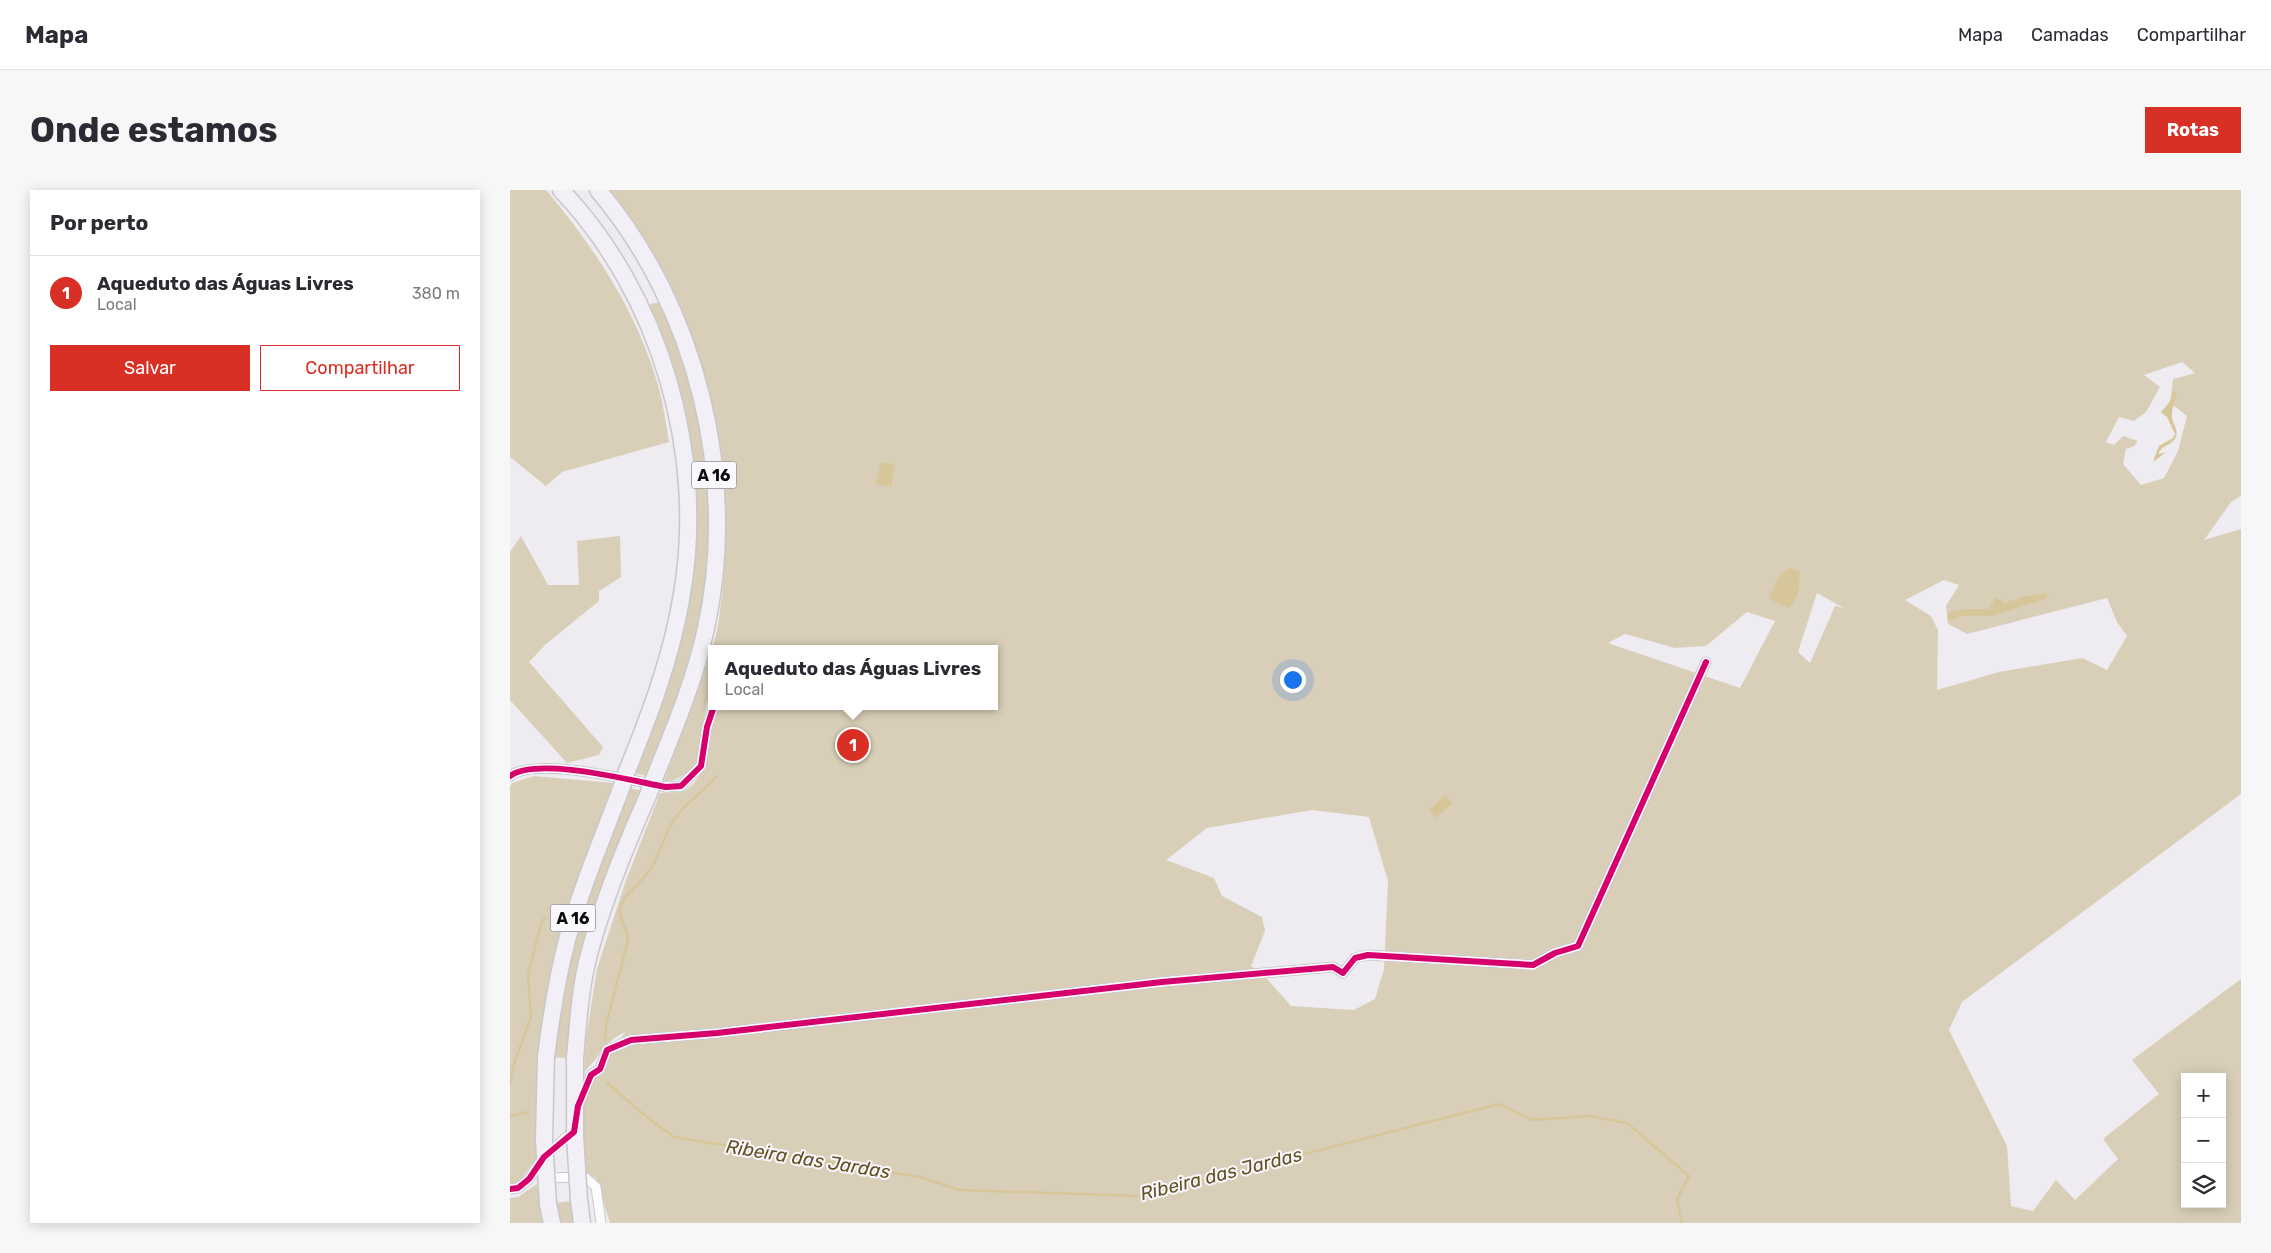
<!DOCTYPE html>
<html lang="pt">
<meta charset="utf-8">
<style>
:root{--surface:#fff;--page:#f7f7f7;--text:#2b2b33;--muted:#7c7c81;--line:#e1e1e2;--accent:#d93025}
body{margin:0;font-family:Rubik,sans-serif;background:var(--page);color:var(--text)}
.controls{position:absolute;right:15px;bottom:15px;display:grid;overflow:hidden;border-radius:0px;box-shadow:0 2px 12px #0003}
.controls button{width:45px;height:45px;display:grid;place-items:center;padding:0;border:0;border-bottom:1px solid var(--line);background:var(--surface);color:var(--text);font:25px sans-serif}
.you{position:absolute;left:782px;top:489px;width:18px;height:18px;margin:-12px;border:4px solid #fff;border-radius:50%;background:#1a73e8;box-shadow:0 0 0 8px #1a73e833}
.badge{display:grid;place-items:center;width:32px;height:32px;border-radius:50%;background:var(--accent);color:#fff;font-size:16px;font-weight:700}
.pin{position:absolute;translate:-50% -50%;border:2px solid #fff;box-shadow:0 1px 5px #0006}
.popup{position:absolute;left:198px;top:455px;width:290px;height:65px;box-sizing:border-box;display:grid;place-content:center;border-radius:0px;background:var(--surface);filter:drop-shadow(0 1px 4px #0005);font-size:16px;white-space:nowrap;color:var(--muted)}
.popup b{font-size:19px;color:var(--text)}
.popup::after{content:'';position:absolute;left:50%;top:100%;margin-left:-10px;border:10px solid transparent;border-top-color:var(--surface)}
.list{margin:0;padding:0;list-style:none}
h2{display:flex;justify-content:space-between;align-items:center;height:65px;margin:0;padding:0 20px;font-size:21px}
h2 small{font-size:16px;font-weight:400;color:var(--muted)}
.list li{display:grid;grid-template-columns:32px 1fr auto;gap:15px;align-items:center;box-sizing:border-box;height:75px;padding:0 20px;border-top:1px solid var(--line)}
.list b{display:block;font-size:19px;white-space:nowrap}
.list p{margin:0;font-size:16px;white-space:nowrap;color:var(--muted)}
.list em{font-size:16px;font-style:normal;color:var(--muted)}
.actions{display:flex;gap:10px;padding:15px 20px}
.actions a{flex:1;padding:11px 0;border:1px solid var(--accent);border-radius:0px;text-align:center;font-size:18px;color:var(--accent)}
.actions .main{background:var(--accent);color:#fff}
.icon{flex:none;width:28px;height:28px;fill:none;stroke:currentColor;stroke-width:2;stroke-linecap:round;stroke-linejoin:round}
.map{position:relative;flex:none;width:1731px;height:1033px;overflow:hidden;border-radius:0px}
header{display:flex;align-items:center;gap:30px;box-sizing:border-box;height:70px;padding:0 25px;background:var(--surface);border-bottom:1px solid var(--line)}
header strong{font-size:24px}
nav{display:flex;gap:28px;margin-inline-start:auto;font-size:18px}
.intro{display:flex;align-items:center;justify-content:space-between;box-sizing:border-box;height:120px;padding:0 30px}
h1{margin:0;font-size:35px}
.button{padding:12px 22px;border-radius:0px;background:var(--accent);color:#fff;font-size:18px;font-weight:700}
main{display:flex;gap:30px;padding:0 30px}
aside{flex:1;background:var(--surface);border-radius:0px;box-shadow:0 2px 12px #0003}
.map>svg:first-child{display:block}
.green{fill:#d9cfb8;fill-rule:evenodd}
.water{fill:#d7c699}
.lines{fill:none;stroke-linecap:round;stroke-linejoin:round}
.stream{stroke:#d7c699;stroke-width:2.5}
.street-casing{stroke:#cac8cc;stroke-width:11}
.highway-casing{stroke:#c8c7ca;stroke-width:19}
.street{stroke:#fcfcfd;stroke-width:9}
.highway{stroke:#f2eff6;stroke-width:16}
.highway-bridge-casing{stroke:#c8c7ca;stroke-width:19;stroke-linecap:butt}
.highway-bridge{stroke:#f2eff6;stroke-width:16}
.cycleway-casing{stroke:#faf7fe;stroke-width:9}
.cycleway{stroke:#d6006c;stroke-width:6}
.labels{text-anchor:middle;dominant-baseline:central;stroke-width:4;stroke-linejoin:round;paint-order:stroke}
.shield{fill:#faf7fe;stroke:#535256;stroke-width:1}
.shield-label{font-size:16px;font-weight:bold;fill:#0c0b0e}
.water-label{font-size:19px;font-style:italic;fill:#645220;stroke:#faf7fe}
</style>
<header>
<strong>Mapa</strong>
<nav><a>Mapa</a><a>Camadas</a><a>Compartilhar</a></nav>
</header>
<div class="intro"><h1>Onde estamos</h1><a class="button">Rotas</a></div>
<main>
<aside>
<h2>Por perto<small></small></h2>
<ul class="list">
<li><span class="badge">1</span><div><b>Aqueduto das Águas Livres</b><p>Local</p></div><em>380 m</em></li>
</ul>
<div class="actions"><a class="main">Salvar</a><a>Compartilhar</a></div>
</aside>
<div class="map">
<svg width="1731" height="1033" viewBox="0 0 1731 1033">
<rect width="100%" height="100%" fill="#eeecf1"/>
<g class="green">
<path d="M0,0H36C85,58 127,122 148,195C153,213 156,233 159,252L52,282L36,296L0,267Z"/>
<path d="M95,0H1731V306L1721,312L1694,350L1731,339V604L1452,812L1439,840L1497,956L1501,1016L1523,1021L1546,990L1565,1010L1608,969L1593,949L1649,904L1622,870L1731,789V1033H100L86,988L74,982L73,914L84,888L115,842C93,852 91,866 74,882L76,848L87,779L116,690L150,603C156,602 167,603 173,601C200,590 196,545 207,522L219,516H484V459H202C211,434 214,386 215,358C217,260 197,160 149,73C134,47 114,23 95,0ZM1672,172L1685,183L1663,189L1660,213L1677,226L1668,261L1654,288L1631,295L1613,274L1616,259L1624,256L1628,251L1613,246L1604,255L1596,252L1609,227L1624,231L1636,222L1650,197L1634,185ZM1434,390L1449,395L1436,416L1438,434L1457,444L1597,408L1607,432L1617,446L1597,480L1572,468L1489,482L1427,500L1428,440L1421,426L1395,410ZM1307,403L1334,418L1325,416L1300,473L1288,462ZM1237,422L1265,431L1230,498L1098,453L1115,444L1165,458L1196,456ZM802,620L859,627L878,691L874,779L865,809L844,820L781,816L751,782L741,776L755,741L752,727L712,706L704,688L656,670L697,638ZM1675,887H1712V1014H1675Z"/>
<path d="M142,113H152L180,186L199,286L200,366L187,454L140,587L125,583L160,489L177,416L182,327L136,121Z"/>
<path d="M11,346L38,395H69L67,351L110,346L111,387L89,401V411L36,454L19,472L93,557L89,565L57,573L0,510V362Z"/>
<path d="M202,460V506L197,512L186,575C176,583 168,592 154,591Z"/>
<path d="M24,586L103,593L56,720L31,843L25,928L27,968L9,992L0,995V597L2,593Z"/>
<path d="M119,598L133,601L111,656L62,869L44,867L50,809L74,709Z"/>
<path d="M27,994L32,1033H0V1008L8,1007Z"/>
<path d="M62,1011L64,1033H48L46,1013Z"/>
</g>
<g class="water">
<path d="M1664,201L1667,203C1665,211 1662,217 1662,226C1662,234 1670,240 1665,249C1660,256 1653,254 1648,264L1656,262L1643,272L1649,256L1663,248L1665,244L1657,227L1651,222L1659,213Z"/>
<path d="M371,272L385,275L381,297L366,294Z"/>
<path d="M1282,378L1289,382C1291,394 1288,410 1279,418L1259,409C1264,397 1268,379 1282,378Z"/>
<path d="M1535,403L1539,405L1535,409L1482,426H1450L1441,431L1437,427L1440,422L1454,419H1479L1486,407L1495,413L1500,410L1506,411L1509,408Z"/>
<path d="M935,605L943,613L926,628L919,620Z"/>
</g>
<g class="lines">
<g class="stream">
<path d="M95,851L96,835L118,750C118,740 109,730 110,720C113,703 134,691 142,677C151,661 155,643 165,628C177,612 193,601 206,587"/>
<path d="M0,893L5,871L21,827L18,784L31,734L35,727"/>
<path d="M97,893L138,928L164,947L410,987L450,1000L630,1006L989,914L1022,930L1080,926L1117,933L1179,986L1167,1010L1172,1033"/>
<path d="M0,926L18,922"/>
</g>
<g class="street-casing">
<g id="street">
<path d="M0,586C27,566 123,591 156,597L171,596L191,576L197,537L204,516"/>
<path d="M68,915L81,885L90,879L97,860L121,850L207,843L652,792L823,777L833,783L845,768L858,765L1023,775L1045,763L1068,756L1196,472"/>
<path d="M34,988L75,987L86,997L91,1033"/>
<path d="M0,999L8,998L19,989L34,967L64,940"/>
</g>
</g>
<g class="highway-casing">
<g id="highway">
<path d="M51,0C150,104 196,263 172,404C162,466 140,524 117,581"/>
<path d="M88,0C187,117 229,289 196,438C185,490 164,539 144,589"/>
<path d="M36,867C41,827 47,789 57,750C71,698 93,647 112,596"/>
<path d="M65,869C68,834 70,798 79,764C94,708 116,655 139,603"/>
<path d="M69,1010L72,1033"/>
<path d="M38,1014L42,1033"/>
</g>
</g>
<use href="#street" class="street"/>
<use href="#highway" class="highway"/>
<g class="highway-bridge-casing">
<g id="highway-bridge">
<path d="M112,596L117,581"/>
<path d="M139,603L144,589"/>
<path d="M36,867L34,950L38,1014"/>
<path d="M65,869V945L69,1010"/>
</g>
</g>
<use href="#highway-bridge" class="highway-bridge"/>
<g class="cycleway-casing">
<g id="cycleway">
<path d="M0,586C27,566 123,591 156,597L171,596L191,576L197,537L204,516"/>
<path d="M0,999L8,998L19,989L34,967L64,942L68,916L81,885L90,879L97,860L121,850L207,843L652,792L823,777L833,783L845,768L858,765L1023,775L1045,763L1068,756L1196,472"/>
</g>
</g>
<use href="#cycleway" class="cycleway"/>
</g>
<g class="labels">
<g class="shield">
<rect x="181.5" y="271.5" width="45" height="27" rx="4"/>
<rect x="40.5" y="714.5" width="45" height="27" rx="4"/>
</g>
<g class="shield-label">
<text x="204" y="285">A 16</text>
<text x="63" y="728">A 16</text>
</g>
<g class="water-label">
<text transform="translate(298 969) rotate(9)">Ribeira das Jardas</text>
<text transform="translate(711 984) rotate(-14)">Ribeira das Jardas</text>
</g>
</g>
</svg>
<div class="controls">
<button>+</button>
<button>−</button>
<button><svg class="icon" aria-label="layers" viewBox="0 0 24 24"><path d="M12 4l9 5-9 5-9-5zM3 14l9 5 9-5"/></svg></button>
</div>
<div class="you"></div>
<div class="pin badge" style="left:343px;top:555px">1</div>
<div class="popup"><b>Aqueduto das Águas Livres</b>Local</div>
</div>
</main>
